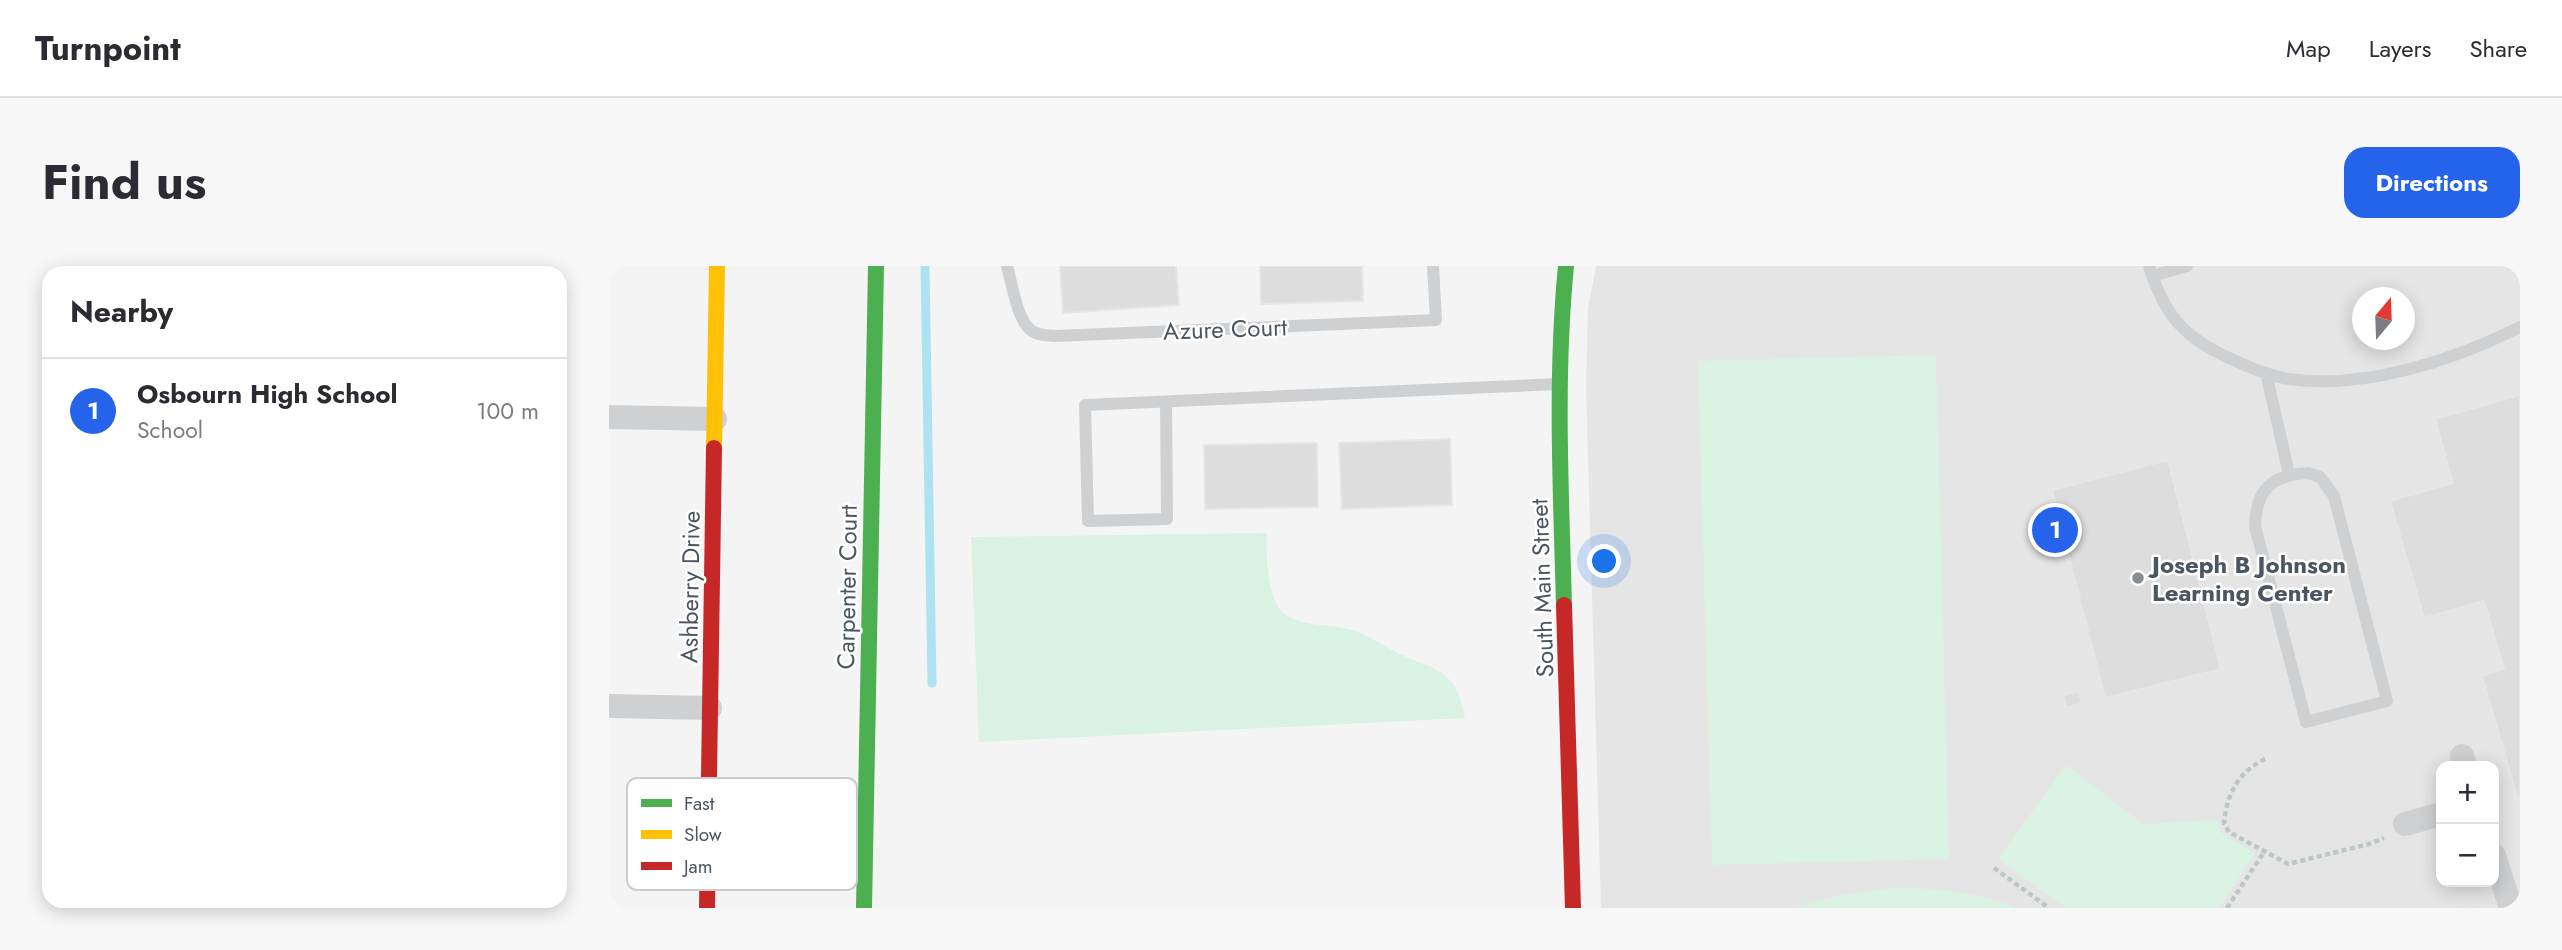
<!DOCTYPE html>
<meta charset="utf-8">
<style>
:root{--surface:#fff;--page:#f7f7f7;--text:#2b2b33;--muted:#7c7c81;--line:#e1e1e2;--accent:#2563eb}
body{margin:0;font-family:Jost,sans-serif;background:var(--page);color:var(--text)}
.controls{position:absolute;right:21px;bottom:21px;display:grid;overflow:hidden;border-radius:14px;box-shadow:0 4px 18px #0003}
.controls button{width:63px;height:63px;display:grid;place-items:center;padding:0;border:0;border-bottom:2px solid var(--line);background:var(--surface);color:var(--text);font:35px sans-serif}
.compass{position:absolute;left:1743px;top:21px;width:63px;height:63px;border-radius:50%;background:var(--surface);box-shadow:0 4px 18px #0003;rotate:19deg}
.you{position:absolute;left:996px;top:296px;width:24px;height:24px;margin:-18px;border:5px solid #fff;border-radius:50%;background:#1a73e8;box-shadow:0 0 0 10px #1a73e833}
.badge{display:grid;place-items:center;width:46px;height:46px;border-radius:50%;background:var(--accent);color:#fff;font-size:23px;font-weight:700}
.pin{position:absolute;translate:-50% -50%;border:4px solid #fff;box-shadow:0 2px 7px #0006}
.list{margin:0;padding:0;list-style:none}
h2{display:flex;justify-content:space-between;align-items:center;height:91px;margin:0;padding:0 28px;font-size:30px}
h2 small{font-size:23px;font-weight:400;color:var(--muted)}
.list li{display:grid;grid-template-columns:46px 1fr auto;gap:21px;align-items:center;box-sizing:border-box;height:105px;padding:0 28px;border-top:2px solid var(--line)}
.list b{display:block;font-size:26px;white-space:nowrap}
.list p{margin:0;font-size:23px;white-space:nowrap;color:var(--muted)}
.list em{font-size:23px;font-style:normal;color:var(--muted)}
.map{position:relative;flex:none;width:1911px;height:642px;overflow:hidden;border-radius:21px}
header{display:flex;align-items:center;gap:42px;box-sizing:border-box;height:98px;padding:0 35px;background:var(--surface);border-bottom:2px solid var(--line)}
header strong{font-size:33px}
nav{display:flex;gap:38px;margin-inline-start:auto;font-size:24px}
.intro{display:flex;align-items:center;justify-content:space-between;box-sizing:border-box;height:168px;padding:0 42px}
h1{margin:0;font-size:49px}
.button{padding:18px 32px;border-radius:21px;background:var(--accent);color:#fff;font-size:24px;font-weight:700}
main{display:flex;gap:42px;padding:0 42px}
aside{flex:1;background:var(--surface);border-radius:21px;box-shadow:0 4px 18px #0003}
.map>svg:first-child{display:block}
.education{fill:#e6e5e6;fill-rule:evenodd}
.green{fill:#d9f2e3}
.lines{fill:none;stroke-linecap:round;stroke-linejoin:round}
.stream{stroke:#aee2f0;stroke-width:9}
.building{fill:#ddddde;stroke:#e5e6e7;stroke-width:2}
.path{stroke:#bcc7c4;stroke-width:4.5;stroke-dasharray:5 3.5;stroke-linecap:butt}
.lane{stroke:#ced0d2;stroke-width:12}
.street{stroke:#ced0d2;stroke-width:24}
.fast{stroke:#4caf50;stroke-width:16}
.slow{stroke:#ffc107;stroke-width:16}
.jam{stroke:#c62828;stroke-width:16}
.poi-dot{fill:#868d94;stroke:#fff;stroke-width:2.5}
.labels{text-anchor:middle;dominant-baseline:central;stroke-width:5;stroke-linejoin:round;paint-order:stroke}
.street-label{font-size:24px;fill:#4a5661;stroke:#fff}
.poi-label{font-size:24px;font-weight:bold;fill:#4a5661;stroke:#fff;text-anchor:start}
.key{fill:#fff;stroke:#c9ccd0;stroke-width:2}
.key-label{font-size:19px;fill:#4a5661}
</style>
<header>
<strong>Turnpoint</strong>
<nav><a>Map</a><a>Layers</a><a>Share</a></nav>
</header>
<div class="intro"><h1>Find us</h1><a class="button">Directions</a></div>
<main>
<aside>
<h2>Nearby<small></small></h2>
<ul class="list">
<li><span class="badge">1</span><div><b>Osbourn High School</b><p>School</p></div><em>100 m</em></li>
</ul>
</aside>
<div class="map">
<svg width="1911" height="642" viewBox="0 0 1911 642">
<rect width="100%" height="100%" fill="#f4f4f4"/>
<path class="education" d="M987,0H1911V642H992L977,122L979,42ZM1754,32H1796V74H1754ZM1832,500H1885V616H1832Z"/>
<g class="green">
<path d="M1327,89L1340,593L1103,599L1089,95Z"/>
<path d="M658,267C656,285 659,331 672,345C689,361 719,358 739,363C756,367 768,376 783,384C822,405 847,398 856,452L370,476L362,271Z"/>
<path d="M1457,499L1534,558L1609,554L1612,567L1646,587L1610,642H1457L1389,593Z"/>
<path d="M1282,622C1325,622 1367,625 1407,642H1186L1232,629Z"/>
</g>
<g class="lines">
<path class="stream" d="M316,0L323,417"/>
</g>
<g class="building">
<path d="M451,0H567L570,39L454,47Z"/>
<path d="M651,0H753L754,35L652,38Z"/>
<path d="M1911,129V540L1873,410L1895,403L1875,335L1815,352L1781,235L1844,217L1826,153Z"/>
<path d="M841,173L843,239L733,243L730,177Z"/>
<path d="M708,177L709,241L596,243L595,179Z"/>
<path d="M1559,194L1612,403L1496,432L1443,224Z"/>
<path d="M1470,425L1473,437L1458,442L1454,430Z"/>
</g>
<g class="lines">
<g class="path">
<path d="M1656,493C1629,506 1618,528 1615,557L1620,566L1679,598L1760,578L1775,572"/>
<path d="M1385,602L1440,642"/>
<path d="M1618,642L1655,586"/>
</g>
<g class="lane">
<path d="M398,0C403,17 408,55 423,65C430,70 438,69 446,70L827,54L824,0"/>
<path d="M1540,0C1555,48 1574,71 1620,92C1639,101 1660,110 1680,113C1755,124 1845,94 1911,61"/>
<path d="M1543,10L1578,0"/>
<path d="M1657,107L1680,208"/>
<path d="M557,136L558,253L479,255L476,139L950,118"/>
<path d="M1699,207L1711,211L1725,230L1778,435L1697,456L1646,260C1647,223 1663,209 1699,207Z"/>
</g>
<g class="street">
<path d="M0,151L106,153"/>
<path d="M0,440L101,442"/>
<path d="M1853,490L1856,500"/>
<path d="M1796,558L1832,548"/>
<path d="M1885,590L1902,642"/>
</g>
<g class="fast">
<path d="M955,339C952,226 946,112 957,0"/>
<path d="M255,642L267,0"/>
</g>
<path class="slow" d="M105,182L108,0"/>
<g class="jam">
<path d="M955,339L964,642"/>
<path d="M98,642L105,182"/>
</g>
</g>
<circle class="poi-dot" cx="1529" cy="312" r="7"/>
<g class="labels">
<g class="street-label">
<text transform="translate(616 63) rotate(-2)">Azure Court</text>
<text transform="translate(81 321) rotate(-89)">Ashberry Drive</text>
<text transform="translate(238 321) rotate(-89)">Carpenter Court</text>
<text transform="translate(933 322) rotate(-92)">South Main Street</text>
</g>
<g class="poi-label">
<text x="1543" y="298">Joseph B Johnson<tspan x="1543" dy="28">Learning Center</tspan></text>
</g>
</g>
<rect x="18" y="512" width="230" height="112" rx="10" class="key"/>
<rect x="32" y="533" width="31" height="8" fill="#4caf50"/>
<rect x="32" y="564" width="31" height="9" fill="#ffc107"/>
<rect x="32" y="596" width="31" height="8" fill="#c62828"/>
<g class="key-label">
<text x="75" y="544">Fast</text>
<text x="75" y="575">Slow</text>
<text x="75" y="607">Jam</text>
</g>
</svg>
<div class="controls">
<button>+</button>
<button>−</button>
</div>
<svg class="compass" viewBox="-18 -18 36 36"><path d="M0-13l5 13h-10z" fill="#e53935"/><path d="M0 13l5-13h-10z" fill="#7c7c81"/></svg>
<div class="you"></div>
<div class="pin badge" style="left:1446px;top:264px">1</div>
</div>
</main>
